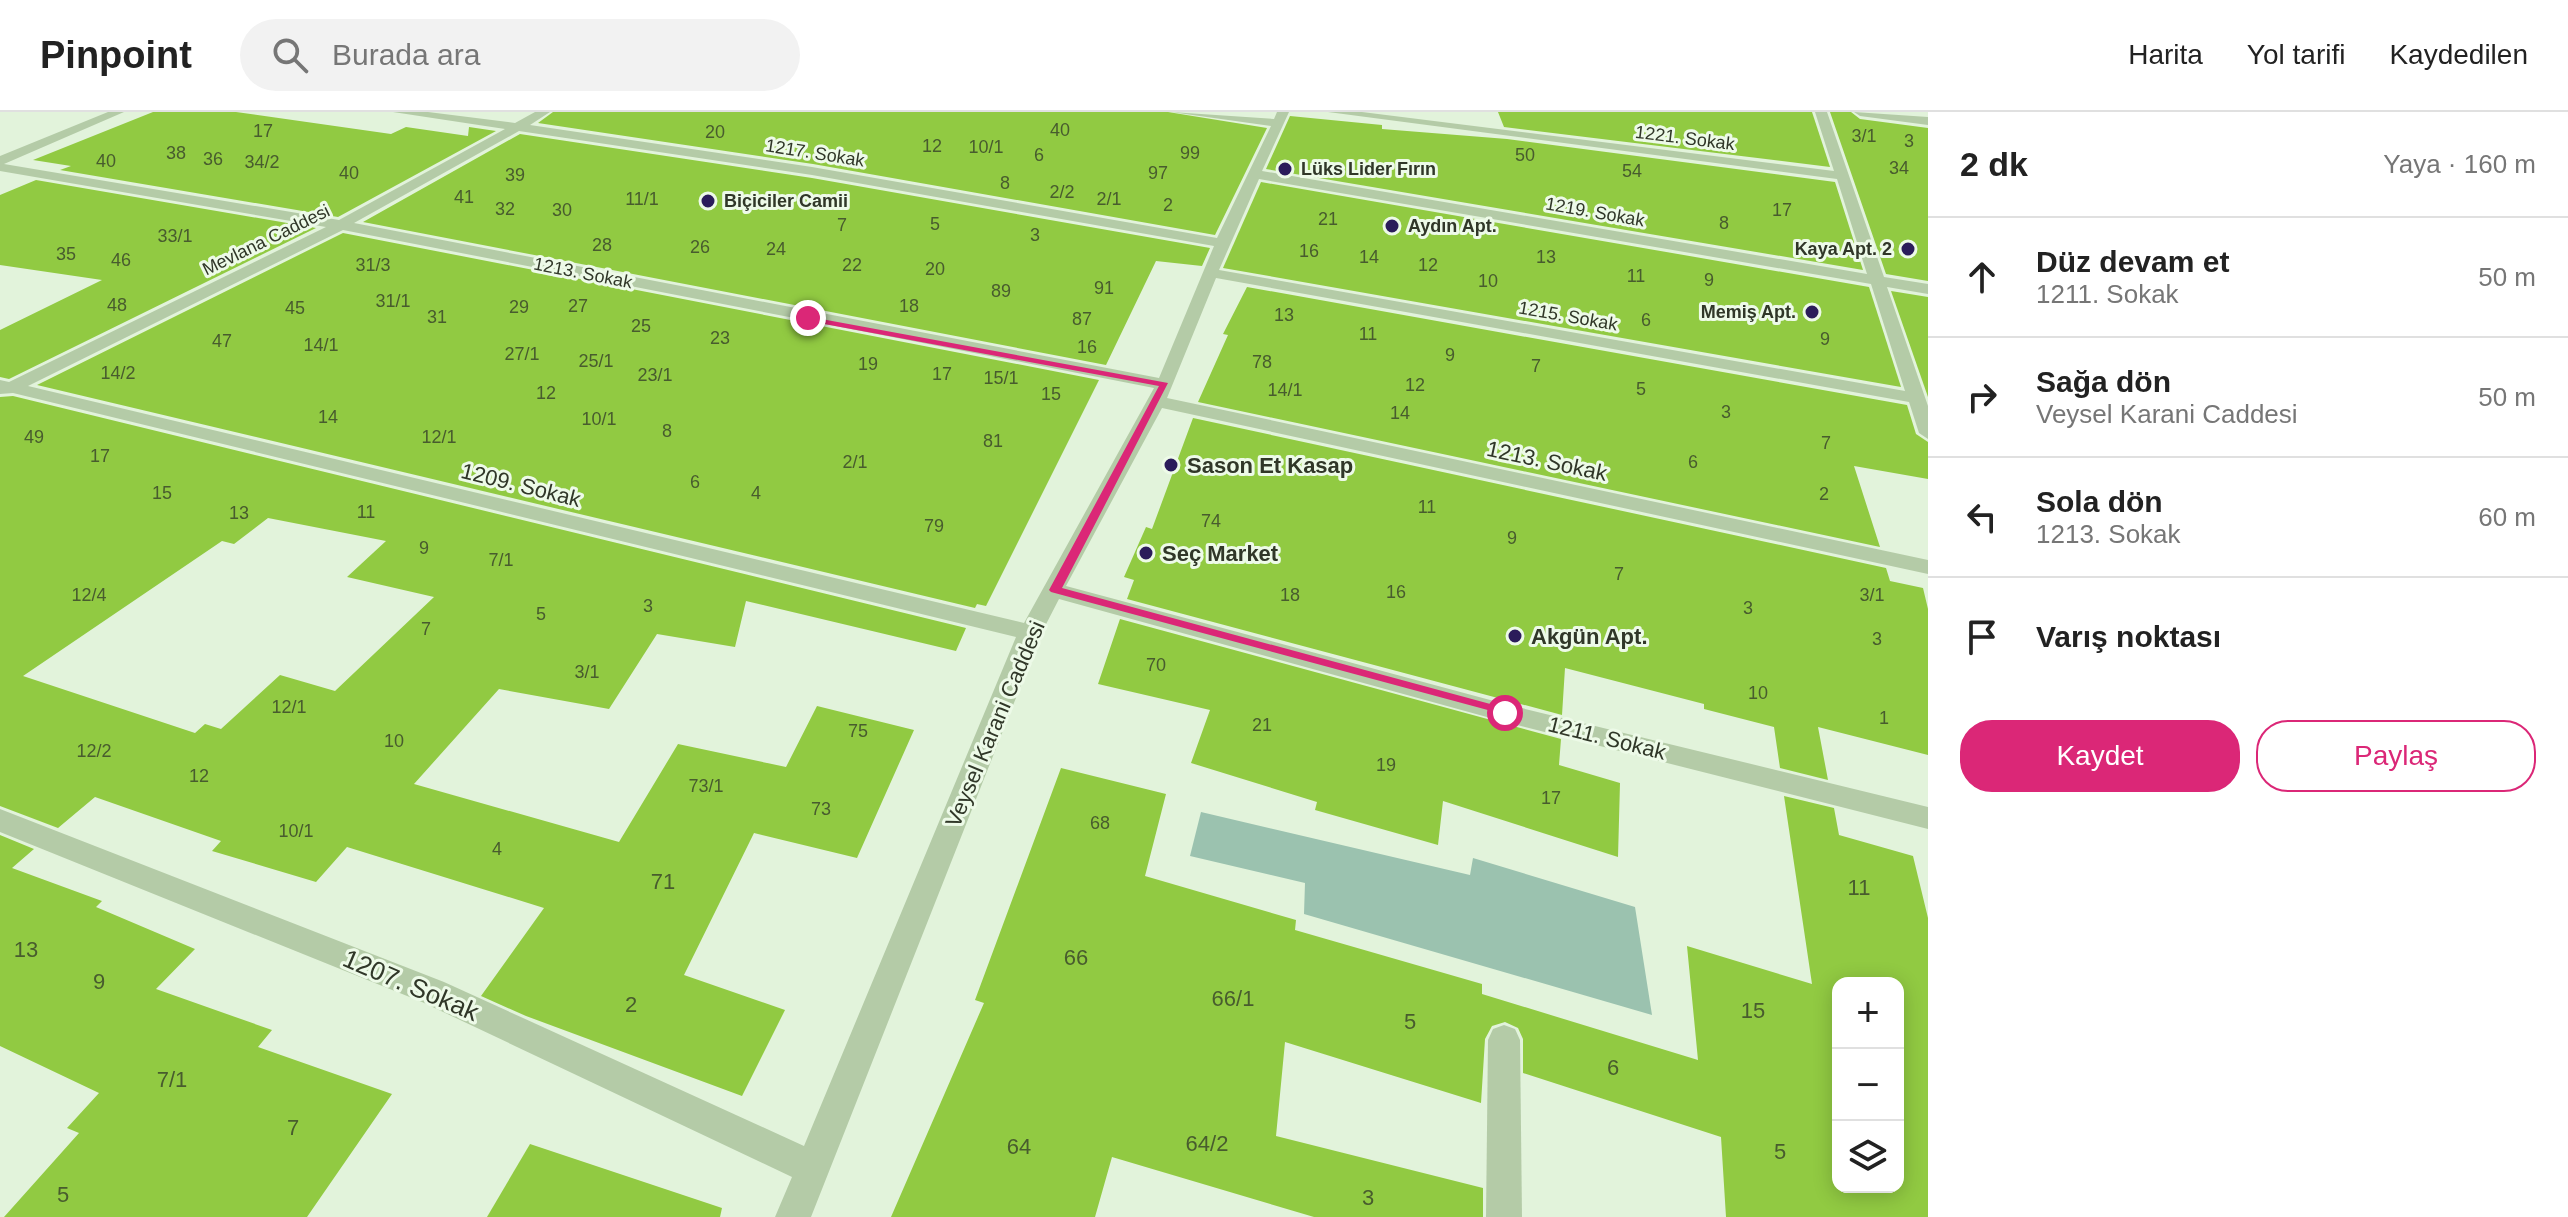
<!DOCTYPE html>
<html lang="tr">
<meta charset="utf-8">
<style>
:root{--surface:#fff;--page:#f2f2f2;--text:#222;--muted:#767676;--line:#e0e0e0;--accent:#db2777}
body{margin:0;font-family:Arial,sans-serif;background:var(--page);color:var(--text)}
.controls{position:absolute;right:24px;bottom:24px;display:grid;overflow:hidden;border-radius:16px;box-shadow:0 4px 20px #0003}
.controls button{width:72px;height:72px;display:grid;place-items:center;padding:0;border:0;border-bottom:2px solid var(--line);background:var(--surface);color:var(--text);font:40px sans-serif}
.stop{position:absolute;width:24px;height:24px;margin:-18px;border:6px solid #db2777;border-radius:50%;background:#fff}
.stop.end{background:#db2777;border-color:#fff;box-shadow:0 2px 8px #0008}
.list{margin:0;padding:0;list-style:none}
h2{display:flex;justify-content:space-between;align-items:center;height:104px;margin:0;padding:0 32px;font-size:34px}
h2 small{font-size:26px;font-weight:400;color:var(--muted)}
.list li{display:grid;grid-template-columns:52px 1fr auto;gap:24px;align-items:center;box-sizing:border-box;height:120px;padding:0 32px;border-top:2px solid var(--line)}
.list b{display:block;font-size:30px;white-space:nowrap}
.list p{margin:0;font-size:26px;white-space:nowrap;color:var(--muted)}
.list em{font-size:26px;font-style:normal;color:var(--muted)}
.actions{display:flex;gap:16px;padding:24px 32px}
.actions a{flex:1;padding:18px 0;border:2px solid var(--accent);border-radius:32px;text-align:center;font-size:28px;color:var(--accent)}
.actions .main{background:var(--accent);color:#fff}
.icon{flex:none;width:44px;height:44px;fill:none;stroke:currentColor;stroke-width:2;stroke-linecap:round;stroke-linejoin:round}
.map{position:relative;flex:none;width:1928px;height:1105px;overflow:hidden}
header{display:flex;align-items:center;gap:48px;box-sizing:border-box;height:112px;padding:0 40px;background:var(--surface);border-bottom:2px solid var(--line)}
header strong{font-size:38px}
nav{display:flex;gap:44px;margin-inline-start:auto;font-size:28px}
.search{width:560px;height:72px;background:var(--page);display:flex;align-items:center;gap:20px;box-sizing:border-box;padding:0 28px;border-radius:44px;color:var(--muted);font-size:30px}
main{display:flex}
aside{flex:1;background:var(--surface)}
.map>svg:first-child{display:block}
.green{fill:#9bc2af}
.building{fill:#91ca42;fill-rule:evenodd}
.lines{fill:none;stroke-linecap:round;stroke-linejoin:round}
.minor{fill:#b4cba7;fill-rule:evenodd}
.route{fill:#db2777}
.poi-dot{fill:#2b1c5a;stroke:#edfae8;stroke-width:3}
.labels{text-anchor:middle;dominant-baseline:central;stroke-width:6;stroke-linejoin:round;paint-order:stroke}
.number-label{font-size:18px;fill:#485c2e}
.far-street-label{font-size:18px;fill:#303728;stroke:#edfae8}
.far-poi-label{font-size:18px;font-weight:bold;fill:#303728;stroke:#edfae8;text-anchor:start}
.street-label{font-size:22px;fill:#303728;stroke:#edfae8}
.poi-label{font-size:22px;font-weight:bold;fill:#303728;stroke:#edfae8;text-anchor:start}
.near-number-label{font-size:22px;fill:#485c2e}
.near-street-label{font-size:26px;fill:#303728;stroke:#edfae8}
</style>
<header>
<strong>Pinpoint</strong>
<div class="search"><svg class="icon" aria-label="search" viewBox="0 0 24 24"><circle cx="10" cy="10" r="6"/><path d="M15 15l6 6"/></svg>Burada ara</div>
<nav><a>Harita</a><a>Yol tarifi</a><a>Kaydedilen</a></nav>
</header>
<main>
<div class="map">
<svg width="1928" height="1105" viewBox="0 0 1928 1105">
<rect width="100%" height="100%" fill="#e2f3db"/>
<path class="green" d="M1201,700L1470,763L1473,746L1635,795L1652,903L1304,802L1305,771L1190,744Z"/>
<g class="building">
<path d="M153,0H236L391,22L406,15L468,24L469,15L496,19L338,105L60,58L71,54L33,48Z"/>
<path d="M553,0H1168L1267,16L1215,123L813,52L538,11Z"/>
<path d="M1498,0H1812L1830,55L1504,15Z"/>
<path d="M1830,0H1851L1860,7L1928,16V169L1886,162Z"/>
<path d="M1290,4L1382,13V17L1507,27L1835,70L1863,158L1266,57Z"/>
<path d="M520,22L812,66L1210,136L1202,154L1156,149L1106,253L363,110Z"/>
<path d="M36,68L316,116L9,267L0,265V218L102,168L0,153V83Z"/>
<path d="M1261,70L1869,175L1901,275L1223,156Z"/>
<path d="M343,121L1099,268L986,494L977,492L975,496L37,273Z"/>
<path d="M1247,175L1907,293L1916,322L1928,330V367L1854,354L1880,435L1198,290L1228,223L1223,222Z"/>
<path d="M1891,179L1928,185V285Z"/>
<path d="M13,284L966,516L956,539L746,489L735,535L657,522L609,597L499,577L414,672L619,730L678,632L786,655L817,594L914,618L857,746L754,721L684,863L785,898L742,984L526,904L481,884L544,796L347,735L316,770L212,739L221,729L95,685L58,716L0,694V285ZM268,406L386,429L347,465L434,485L335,579L280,563L221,617L205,612L195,621L23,564L222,429L234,432Z"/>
<path d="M1193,306L1886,456L1890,469L1923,476L1928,497V643L1818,615L1828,668L1780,656L1774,615L1704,597V592L1565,556L1562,603L1127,487L1134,468L1124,465L1146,415L1152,417Z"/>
<path d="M1120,507L1561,627L1559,653L1620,671L1618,745L1443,689L1438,733L1315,698L1317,690L1191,651L1210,598L1098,572Z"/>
<path d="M1061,656L1166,682L1145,764L1296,808L1295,818L1482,872V882L1698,948L1687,834L1812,872L1784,684L1834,696L1839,723L1913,744L1928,806V1105H1726L1721,1025L1523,961V927L1518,916L1505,910L1492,914L1485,927L1481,991L1285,930L1276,1024L1483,1076V1105H1314L1112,1045L1095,1105H891L984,891L975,888ZM1838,871H1898V1075H1838Z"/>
<path d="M0,723L34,737L12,756L102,789L96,795L195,837L156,877L272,918L258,935L392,982L307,1105H4L79,1021L67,1016L99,981L0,934Z"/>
<path d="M530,1032L722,1096L720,1105H487Z"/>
</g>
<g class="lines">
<g class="minor">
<path d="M108,0H124L4,52L339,108L505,17L393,0H428L515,11L535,0H550L530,13L812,55L1217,126L1271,14L1171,0L1274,7L1277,0H1289L1262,59L1867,162L1837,67L1328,0H1362L1834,59L1815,0H1827L1884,165L1928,172V182L1887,175L1928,294V327L1919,321L1909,290L1216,166L1167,286L1928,448V462L1162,296L1066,474L1505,592L1928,695V717L1505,610L1059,487L1042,520L811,1105H775L792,1065L422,890L0,720V697L444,870L804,1034L1016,525L13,281L0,282V268L9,270L326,115L0,59V44ZM519,19L812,63L1214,134L1159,266L354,111ZM1259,67L1871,172L1905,279L1219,158ZM343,118L1154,276L1024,511L28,274Z"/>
<path d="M1854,0L1928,5V13L1860,4Z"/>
<path d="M1504,913L1515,917L1520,928L1522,1105H1486L1488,928L1493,917Z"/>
</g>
</g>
<path class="route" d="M805,204L1168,271L1062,476L1505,596L1512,601L1510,604L1051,480L1049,478L1159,274L808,209Z"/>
<g class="poi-dot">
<circle cx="1285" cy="57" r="8"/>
<circle cx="708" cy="89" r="8"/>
<circle cx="1392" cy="114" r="8"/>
<circle cx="1908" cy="137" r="8"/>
<circle cx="1812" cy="200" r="8"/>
<circle cx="1171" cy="353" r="8"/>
<circle cx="1146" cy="441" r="8"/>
<circle cx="1515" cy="524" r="8"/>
</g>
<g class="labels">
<g class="number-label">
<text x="1060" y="18">40</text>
<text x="263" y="19">17</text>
<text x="715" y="20">20</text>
<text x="1864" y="24">3/1</text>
<text x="1909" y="29">3</text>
<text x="932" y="34">12</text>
<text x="986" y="35">10/1</text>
<text x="176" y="41">38</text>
<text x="1190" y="41">99</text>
<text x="1039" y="43">6</text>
<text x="1525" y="43">50</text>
<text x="213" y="47">36</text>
<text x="106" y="49">40</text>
<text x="262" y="50">34/2</text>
<text x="1899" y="56">34</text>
<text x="1632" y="59">54</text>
<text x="349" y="61">40</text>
<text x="1158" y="61">97</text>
<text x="515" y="63">39</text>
<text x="1005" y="71">8</text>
<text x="1062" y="80">2/2</text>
<text x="464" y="85">41</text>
<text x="642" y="87">11/1</text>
<text x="1109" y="87">2/1</text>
<text x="1168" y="93">2</text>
<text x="505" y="97">32</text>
<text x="562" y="98">30</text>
<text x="1782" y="98">17</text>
<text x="1328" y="107">21</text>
<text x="1724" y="111">8</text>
<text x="935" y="112">5</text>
<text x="842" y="113">7</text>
<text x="1035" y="123">3</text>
<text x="175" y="124">33/1</text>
<text x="602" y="133">28</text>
<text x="700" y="135">26</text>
<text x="776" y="137">24</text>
<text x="1309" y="139">16</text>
<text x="66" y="142">35</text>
<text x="1369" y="145">14</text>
<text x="1546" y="145">13</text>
<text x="121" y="148">46</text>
<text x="373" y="153">31/3</text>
<text x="852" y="153">22</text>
<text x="1428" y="153">12</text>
<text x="935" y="157">20</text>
<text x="1636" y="164">11</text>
<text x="1709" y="168">9</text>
<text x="1488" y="169">10</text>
<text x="1104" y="176">91</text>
<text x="1001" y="179">89</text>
<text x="393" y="189">31/1</text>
<text x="117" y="193">48</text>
<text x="578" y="194">27</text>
<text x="909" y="194">18</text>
<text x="519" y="195">29</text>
<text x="295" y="196">45</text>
<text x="1284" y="203">13</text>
<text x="437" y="205">31</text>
<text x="1082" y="207">87</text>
<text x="1646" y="208">6</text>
<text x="641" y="214">25</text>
<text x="1368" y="222">11</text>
<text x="720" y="226">23</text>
<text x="1825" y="227">9</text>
<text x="222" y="229">47</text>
<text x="321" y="233">14/1</text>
<text x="1087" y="235">16</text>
<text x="522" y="242">27/1</text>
<text x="1450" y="243">9</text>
<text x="596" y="249">25/1</text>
<text x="1262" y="250">78</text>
<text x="868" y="252">19</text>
<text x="1536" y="254">7</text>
<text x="118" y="261">14/2</text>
<text x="942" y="262">17</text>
<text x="655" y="263">23/1</text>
<text x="1001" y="266">15/1</text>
<text x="1415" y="273">12</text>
<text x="1641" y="277">5</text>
<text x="1285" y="278">14/1</text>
<text x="546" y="281">12</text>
<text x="1051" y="282">15</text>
<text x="1726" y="300">3</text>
<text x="1400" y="301">14</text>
<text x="328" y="305">14</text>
<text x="599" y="307">10/1</text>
<text x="667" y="319">8</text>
<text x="34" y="325">49</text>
<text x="439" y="325">12/1</text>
<text x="993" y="329">81</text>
<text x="1826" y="331">7</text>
<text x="100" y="344">17</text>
<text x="855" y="350">2/1</text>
<text x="1693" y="350">6</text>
<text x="695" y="370">6</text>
<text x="162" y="381">15</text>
<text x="756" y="381">4</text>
<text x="1824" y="382">2</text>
<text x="1427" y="395">11</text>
<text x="366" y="400">11</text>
<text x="239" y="401">13</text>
<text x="1211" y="409">74</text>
<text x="934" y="414">79</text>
<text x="1512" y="426">9</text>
<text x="424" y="436">9</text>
<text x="501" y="448">7/1</text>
<text x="1619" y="462">7</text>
<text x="1396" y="480">16</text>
<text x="89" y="483">12/4</text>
<text x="1290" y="483">18</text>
<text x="1872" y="483">3/1</text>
<text x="648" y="494">3</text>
<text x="1748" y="496">3</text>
<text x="541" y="502">5</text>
<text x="426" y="517">7</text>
<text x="1877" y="527">3</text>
<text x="1156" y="553">70</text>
<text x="587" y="560">3/1</text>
<text x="1758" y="581">10</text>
<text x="289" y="595">12/1</text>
<text x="1884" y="606">1</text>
<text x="1262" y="613">21</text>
<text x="858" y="619">75</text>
<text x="394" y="629">10</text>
<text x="94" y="639">12/2</text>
<text x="1386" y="653">19</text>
<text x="199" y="664">12</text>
<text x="706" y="674">73/1</text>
<text x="1551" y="686">17</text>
<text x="821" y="697">73</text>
<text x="1100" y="711">68</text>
<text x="296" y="719">10/1</text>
<text x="497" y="737">4</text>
</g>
<g class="far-street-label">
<text transform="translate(1685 26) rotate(7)">1221. Sokak</text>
<text transform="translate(815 41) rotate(9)">1217. Sokak</text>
<text transform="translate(1595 100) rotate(10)">1219. Sokak</text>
<text transform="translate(266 128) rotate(-26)">Mevlana Caddesi</text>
<text transform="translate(583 161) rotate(11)">1213. Sokak</text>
<text transform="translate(1568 204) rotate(10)">1215. Sokak</text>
</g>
<g class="far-poi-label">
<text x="1301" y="57">Lüks Lider Fırın</text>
<text x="724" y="89">Biçiciler Camii</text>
<text x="1408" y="114">Aydın Apt.</text>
<text x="1892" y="137" text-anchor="end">Kaya Apt. 2</text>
<text x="1796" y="200" text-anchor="end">Memiş Apt.</text>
</g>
<g class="street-label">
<text transform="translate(1547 349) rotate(12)">1213. Sokak</text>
<text transform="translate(521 373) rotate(14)">1209. Sokak</text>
<text transform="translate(995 612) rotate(-67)">Veysel Karani Caddesi</text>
<text transform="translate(1607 626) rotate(14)">1211. Sokak</text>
</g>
<g class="poi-label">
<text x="1187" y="353">Sason Et Kasap</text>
<text x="1162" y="441">Seç Market</text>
<text x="1531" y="524">Akgün Apt.</text>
</g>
<g class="near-number-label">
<text x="663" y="769">71</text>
<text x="1859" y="775">11</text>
<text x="26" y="837">13</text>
<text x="1076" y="845">66</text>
<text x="99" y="869">9</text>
<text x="1233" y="886">66/1</text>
<text x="631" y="892">2</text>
<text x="1753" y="898">15</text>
<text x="1410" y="909">5</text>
<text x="1613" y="955">6</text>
<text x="172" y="967">7/1</text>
<text x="293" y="1015">7</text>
<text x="1207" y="1031">64/2</text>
<text x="1019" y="1034">64</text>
<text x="1780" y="1039">5</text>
<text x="63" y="1082">5</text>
<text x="1368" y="1085">3</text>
</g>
<g class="near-street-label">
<text transform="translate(411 873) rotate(23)">1207. Sokak</text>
</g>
</g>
</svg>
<div class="controls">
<button>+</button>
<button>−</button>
<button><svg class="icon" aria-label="layers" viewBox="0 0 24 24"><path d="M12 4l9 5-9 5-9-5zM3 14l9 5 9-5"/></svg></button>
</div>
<div class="stop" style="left:1505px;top:601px"></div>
<div class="stop end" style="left:808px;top:206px"></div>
</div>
<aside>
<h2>2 dk<small>Yaya · 160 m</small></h2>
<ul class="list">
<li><svg class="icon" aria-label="ahead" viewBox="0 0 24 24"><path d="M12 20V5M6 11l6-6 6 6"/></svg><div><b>Düz devam et</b><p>1211. Sokak</p></div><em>50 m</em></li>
<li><svg class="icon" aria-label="right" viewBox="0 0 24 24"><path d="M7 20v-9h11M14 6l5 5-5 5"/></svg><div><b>Sağa dön</b><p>Veysel Karani Caddesi</p></div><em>50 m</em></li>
<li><svg class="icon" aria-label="left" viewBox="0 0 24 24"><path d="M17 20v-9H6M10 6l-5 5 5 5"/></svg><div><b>Sola dön</b><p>1213. Sokak</p></div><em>60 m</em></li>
<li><svg class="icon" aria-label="arrive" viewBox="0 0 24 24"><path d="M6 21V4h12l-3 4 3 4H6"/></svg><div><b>Varış noktası</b></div></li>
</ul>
<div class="actions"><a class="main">Kaydet</a><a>Paylaş</a></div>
</aside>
</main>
